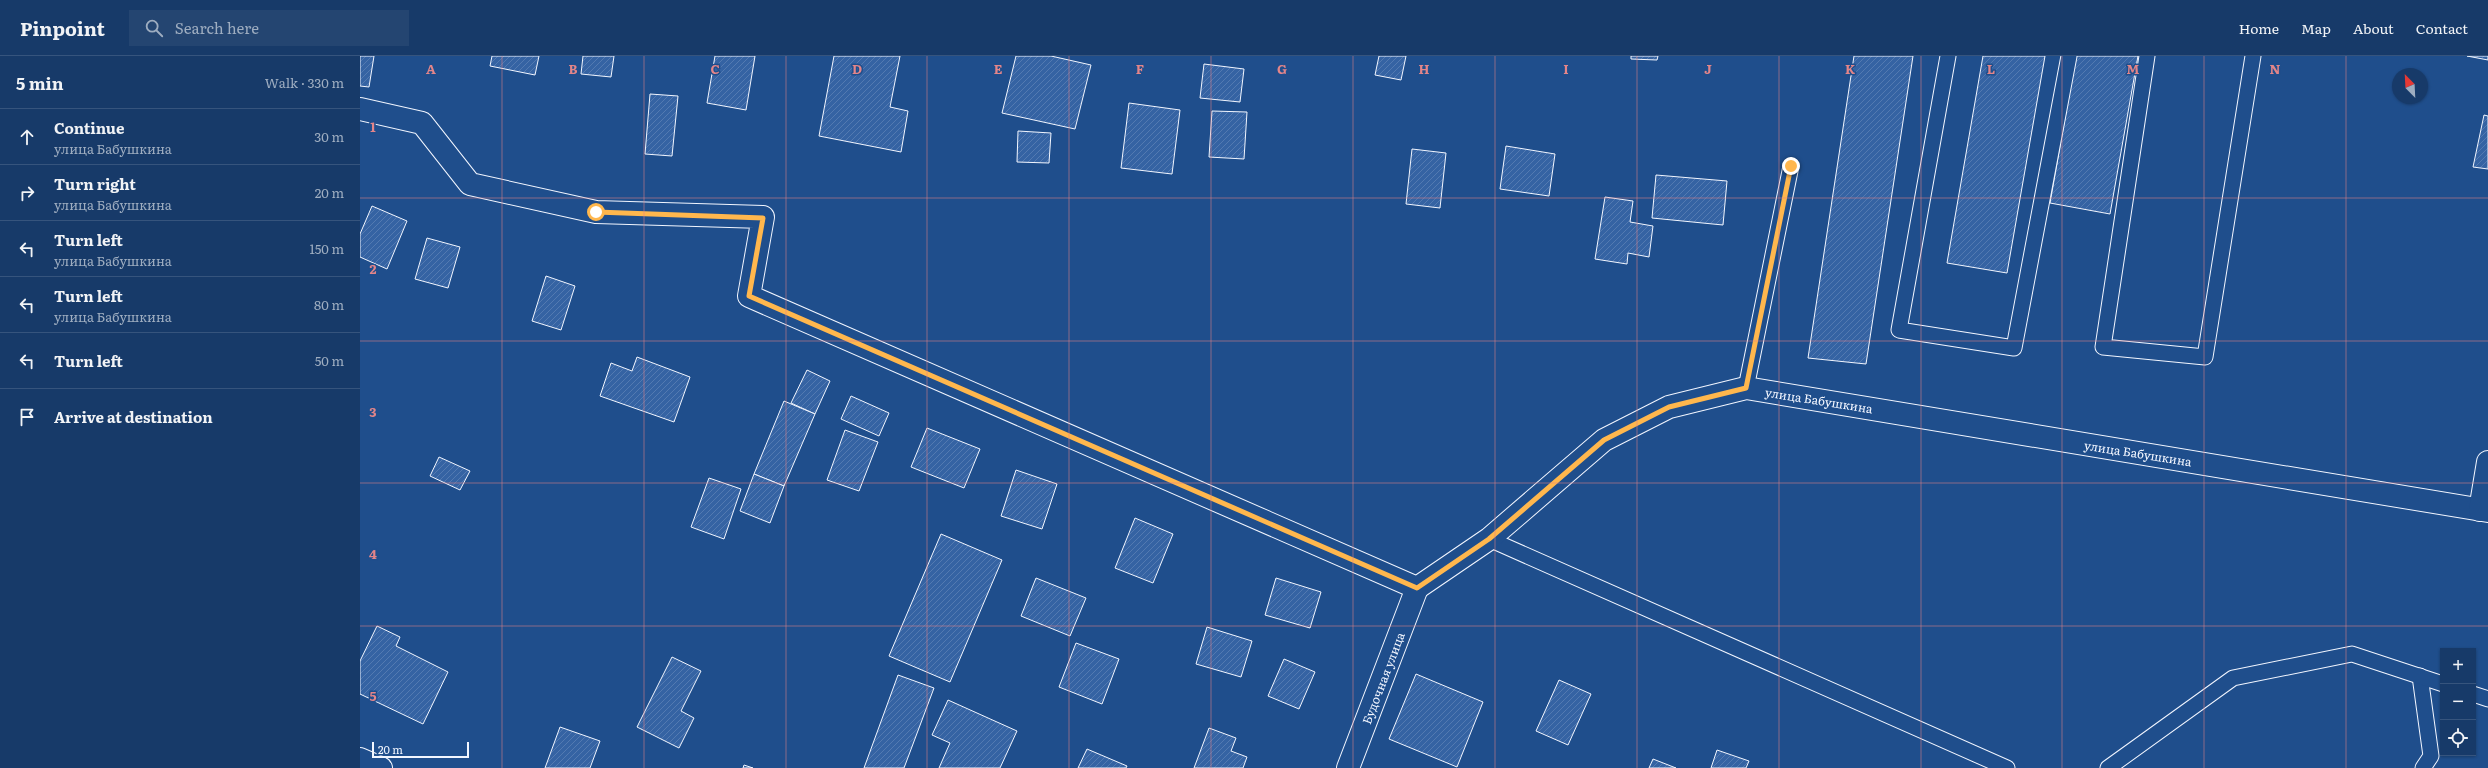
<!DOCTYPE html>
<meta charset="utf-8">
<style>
:root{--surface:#173a69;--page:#244571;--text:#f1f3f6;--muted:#9eadc0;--line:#36547d}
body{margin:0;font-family:Literata,serif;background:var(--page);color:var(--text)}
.controls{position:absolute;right:12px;bottom:12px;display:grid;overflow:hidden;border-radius:0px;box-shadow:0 1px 3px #0004}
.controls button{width:36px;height:36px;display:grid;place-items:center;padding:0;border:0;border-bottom:1px solid var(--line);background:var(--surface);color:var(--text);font:20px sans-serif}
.compass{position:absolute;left:2032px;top:12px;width:36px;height:36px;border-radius:50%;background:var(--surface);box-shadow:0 1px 3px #0004;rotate:336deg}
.scale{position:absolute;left:12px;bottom:10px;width:97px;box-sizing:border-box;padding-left:4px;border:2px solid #f2f6ff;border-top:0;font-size:11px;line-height:14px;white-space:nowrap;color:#f2f6ff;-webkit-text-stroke:3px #1f4e8c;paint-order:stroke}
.stop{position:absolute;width:12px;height:12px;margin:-9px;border:3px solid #ffb74d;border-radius:50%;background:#fff}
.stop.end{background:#ffb74d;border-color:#fff;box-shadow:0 1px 4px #0008}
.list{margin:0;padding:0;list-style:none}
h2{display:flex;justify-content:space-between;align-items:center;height:52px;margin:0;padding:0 16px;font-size:17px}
h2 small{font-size:13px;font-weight:400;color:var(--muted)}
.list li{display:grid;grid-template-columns:26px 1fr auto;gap:12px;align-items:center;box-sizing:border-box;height:56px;padding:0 16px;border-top:1px solid var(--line)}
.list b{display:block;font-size:15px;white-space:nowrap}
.list p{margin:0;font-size:13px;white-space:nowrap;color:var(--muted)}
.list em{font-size:13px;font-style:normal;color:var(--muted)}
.icon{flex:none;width:22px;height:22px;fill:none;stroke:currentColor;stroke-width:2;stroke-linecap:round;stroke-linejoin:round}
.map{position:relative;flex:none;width:2128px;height:712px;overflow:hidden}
header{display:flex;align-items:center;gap:24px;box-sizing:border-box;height:56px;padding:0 20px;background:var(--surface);border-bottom:1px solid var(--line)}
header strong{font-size:19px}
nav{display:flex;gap:22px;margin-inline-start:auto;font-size:14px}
.search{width:280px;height:36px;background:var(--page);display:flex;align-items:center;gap:10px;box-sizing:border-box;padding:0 14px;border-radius:0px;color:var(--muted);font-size:15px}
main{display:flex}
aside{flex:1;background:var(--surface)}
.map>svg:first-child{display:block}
.building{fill:url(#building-hatch);stroke:#f2f6ff}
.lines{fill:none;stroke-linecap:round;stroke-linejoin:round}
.lane-casing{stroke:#f2f6ff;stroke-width:17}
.street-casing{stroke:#f2f6ff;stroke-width:24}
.lane{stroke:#1f4e8c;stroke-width:15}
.street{stroke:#1f4e8c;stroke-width:22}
.route{stroke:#ffb74d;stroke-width:5}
.grid{fill:none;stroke:#e38589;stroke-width:1;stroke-opacity:0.55}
.labels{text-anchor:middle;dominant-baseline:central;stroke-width:3;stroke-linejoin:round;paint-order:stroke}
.street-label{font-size:12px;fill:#f2f6ff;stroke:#1f4e8c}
.grid-label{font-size:13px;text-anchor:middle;font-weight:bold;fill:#e38589;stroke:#1f4e8c;stroke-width:3;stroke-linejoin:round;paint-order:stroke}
</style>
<header>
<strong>Pinpoint</strong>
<div class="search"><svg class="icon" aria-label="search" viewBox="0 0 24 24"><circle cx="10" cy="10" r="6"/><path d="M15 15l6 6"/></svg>Search here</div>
<nav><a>Home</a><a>Map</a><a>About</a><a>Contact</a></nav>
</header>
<main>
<aside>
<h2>5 min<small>Walk · 330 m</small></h2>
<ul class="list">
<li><svg class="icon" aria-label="ahead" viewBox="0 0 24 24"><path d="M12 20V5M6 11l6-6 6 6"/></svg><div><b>Continue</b><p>улица Бабушкина</p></div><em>30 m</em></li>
<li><svg class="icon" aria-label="right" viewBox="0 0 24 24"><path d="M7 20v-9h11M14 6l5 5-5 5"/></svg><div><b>Turn right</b><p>улица Бабушкина</p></div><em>20 m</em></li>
<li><svg class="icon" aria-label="left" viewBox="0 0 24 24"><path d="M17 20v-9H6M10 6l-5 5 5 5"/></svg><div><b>Turn left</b><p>улица Бабушкина</p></div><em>150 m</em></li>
<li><svg class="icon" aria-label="left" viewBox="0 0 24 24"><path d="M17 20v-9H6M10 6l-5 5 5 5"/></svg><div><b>Turn left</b><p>улица Бабушкина</p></div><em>80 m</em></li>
<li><svg class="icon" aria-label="left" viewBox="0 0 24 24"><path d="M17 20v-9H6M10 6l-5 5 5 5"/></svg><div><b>Turn left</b></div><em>50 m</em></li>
<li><svg class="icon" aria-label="arrive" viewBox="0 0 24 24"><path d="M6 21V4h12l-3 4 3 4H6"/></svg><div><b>Arrive at destination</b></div></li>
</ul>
</aside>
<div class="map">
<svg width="2128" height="712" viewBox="0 0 2128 712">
<defs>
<pattern id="building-hatch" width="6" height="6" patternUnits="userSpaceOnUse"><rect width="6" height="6" fill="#3563a3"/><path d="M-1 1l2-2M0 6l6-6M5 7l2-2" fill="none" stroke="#537ab1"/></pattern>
</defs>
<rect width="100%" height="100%" fill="#1f4e8c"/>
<g class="building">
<path d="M0,0H14L9,31L0,30Z"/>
<path d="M132,0H179L175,19L130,10Z"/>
<path d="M223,0H254L251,21L221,18Z"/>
<path d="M355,0H395L386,54L347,47Z"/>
<path d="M474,0H540L530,51L548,55L541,96L459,80Z"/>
<path d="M656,0H691L731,9L715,73L642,57Z"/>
<path d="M1019,0H1046L1041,24L1015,19Z"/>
<path d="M1271,0H1298L1297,4L1271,3Z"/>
<path d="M1494,0H1553L1506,308L1448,302Z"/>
<path d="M1623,0H1685L1647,217L1587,207Z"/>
<path d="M1716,0H1778L1750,158L1690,147Z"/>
<path d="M2107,0H2128V4Z"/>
<path d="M844,8L884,13L880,46L840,42Z"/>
<path d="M290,38L318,40L312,100L285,98Z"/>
<path d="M769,47L820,54L812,118L761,112Z"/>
<path d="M852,55L887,56L884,103L849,101Z"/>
<path d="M2124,59L2128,60V113L2113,111Z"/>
<path d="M658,75L691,77L689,107L657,106Z"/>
<path d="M1146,90L1195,98L1189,140L1140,133Z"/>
<path d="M1052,93L1086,97L1080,152L1046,148Z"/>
<path d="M1296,119L1367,125L1363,169L1292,162Z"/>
<path d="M1245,141L1273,145L1270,166L1293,170L1289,201L1268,197L1267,208L1235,203Z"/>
<path d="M12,150L47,165L27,213L0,201V178Z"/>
<path d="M67,182L100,191L88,232L55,223Z"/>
<path d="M186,220L215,230L201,274L172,265Z"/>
<path d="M277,301L330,321L314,366L240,340L251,307L272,315Z"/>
<path d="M447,314L470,325L455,358L431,347Z"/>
<path d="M491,340L529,357L519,380L481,363Z"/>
<path d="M424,345L455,358L424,430L394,418Z"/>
<path d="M567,372L620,393L604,432L551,411Z"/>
<path d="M485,374L518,386L499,435L467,424Z"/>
<path d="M79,401L110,415L100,434L70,420Z"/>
<path d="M656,414L697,428L682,473L641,460Z"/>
<path d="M394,418L424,430L410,467L380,455Z"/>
<path d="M349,422L381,433L364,483L331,471Z"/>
<path d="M775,462L813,478L793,527L755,512Z"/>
<path d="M581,478L642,504L590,626L529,600Z"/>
<path d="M676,522L726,542L710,580L661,560Z"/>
<path d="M916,522L961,536L950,572L905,559Z"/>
<path d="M17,570L40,581L36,590L88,616L63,668L0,638V605Z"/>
<path d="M847,571L892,585L881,621L836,608Z"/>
<path d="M716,587L759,603L742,648L699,631Z"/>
<path d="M312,601L341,615L321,655L334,662L319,692L277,671Z"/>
<path d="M924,603L955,616L939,653L908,640Z"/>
<path d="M1056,618L1123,646L1097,711L1029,683Z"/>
<path d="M538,619L574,632L544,712H504Z"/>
<path d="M1199,624L1231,638L1208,689L1176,675Z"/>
<path d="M588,644L657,675L640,712H579L590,687L572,679Z"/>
<path d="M200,671L240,685L230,712H185Z"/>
<path d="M849,672L876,682L871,695L887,701L883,712H834Z"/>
<path d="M727,693L767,710L766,712H718Z"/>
<path d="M1357,694L1389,705L1386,712H1351Z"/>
<path d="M1293,703L1316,712H1289Z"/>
<path d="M384,709L393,712H383Z"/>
</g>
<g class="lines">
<g class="lane-casing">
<g id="lane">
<path d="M1588,0L1539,274L1654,292L1709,0"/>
<path d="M1787,0L1743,291L1845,301L1893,0"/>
<path d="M1386,332L1431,110"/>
<path d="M1129,483L1647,712"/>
<path d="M2060,620L2071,700L2063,712"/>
<path d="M2113,638L2128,643"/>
<path d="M1748,712L1873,622L1992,598L2083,628"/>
</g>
</g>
<g class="street-casing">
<g id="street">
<path d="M0,53L62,67L110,128L236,156L403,161L389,240L1057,532L1129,483L1244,384L1309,351L1386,332L2128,455"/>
<path d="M2120,454L2128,406"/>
<path d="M0,703L21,712"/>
<path d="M988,712L1057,532"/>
</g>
</g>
<use href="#lane" class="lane"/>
<use href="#street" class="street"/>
</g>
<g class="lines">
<path class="route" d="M236,156L403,162L389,240L1057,532L1129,483L1244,384L1309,351L1386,332L1431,110"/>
</g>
<path class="grid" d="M142,0V712M284,0V712M426,0V712M567,0V712M709,0V712M851,0V712M993,0V712M1135,0V712M1277,0V712M1419,0V712M1561,0V712M1702,0V712M1844,0V712M1986,0V712M0,142H2128M0,285H2128M0,427H2128M0,570H2128"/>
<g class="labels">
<g class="street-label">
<text transform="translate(1459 344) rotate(9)">улица Бабушкина</text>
<text transform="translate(1778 397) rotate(9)">улица Бабушкина</text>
<text transform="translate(1023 622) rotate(-69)">Будочная улица</text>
</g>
</g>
<g class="grid-label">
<text x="71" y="18">A</text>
<text x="213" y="18">B</text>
<text x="355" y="18">C</text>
<text x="497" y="18">D</text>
<text x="638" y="18">E</text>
<text x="780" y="18">F</text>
<text x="922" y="18">G</text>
<text x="1064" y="18">H</text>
<text x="1206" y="18">I</text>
<text x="1348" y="18">J</text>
<text x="1490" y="18">K</text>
<text x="1631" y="18">L</text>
<text x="1773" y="18">M</text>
<text x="1915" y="18">N</text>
<text x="13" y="76">1</text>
<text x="13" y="218">2</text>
<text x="13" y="361">3</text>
<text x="13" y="503">4</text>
<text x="13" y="645">5</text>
</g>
</svg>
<div class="controls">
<button>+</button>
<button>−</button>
<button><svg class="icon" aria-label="locate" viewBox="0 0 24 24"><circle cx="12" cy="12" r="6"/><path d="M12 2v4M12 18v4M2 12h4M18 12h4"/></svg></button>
</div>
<svg class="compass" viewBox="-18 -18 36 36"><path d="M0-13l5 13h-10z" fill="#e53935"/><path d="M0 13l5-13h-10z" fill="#9eadc0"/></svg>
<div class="scale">20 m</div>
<div class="stop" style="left:236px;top:156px"></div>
<div class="stop end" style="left:1431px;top:110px"></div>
</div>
</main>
